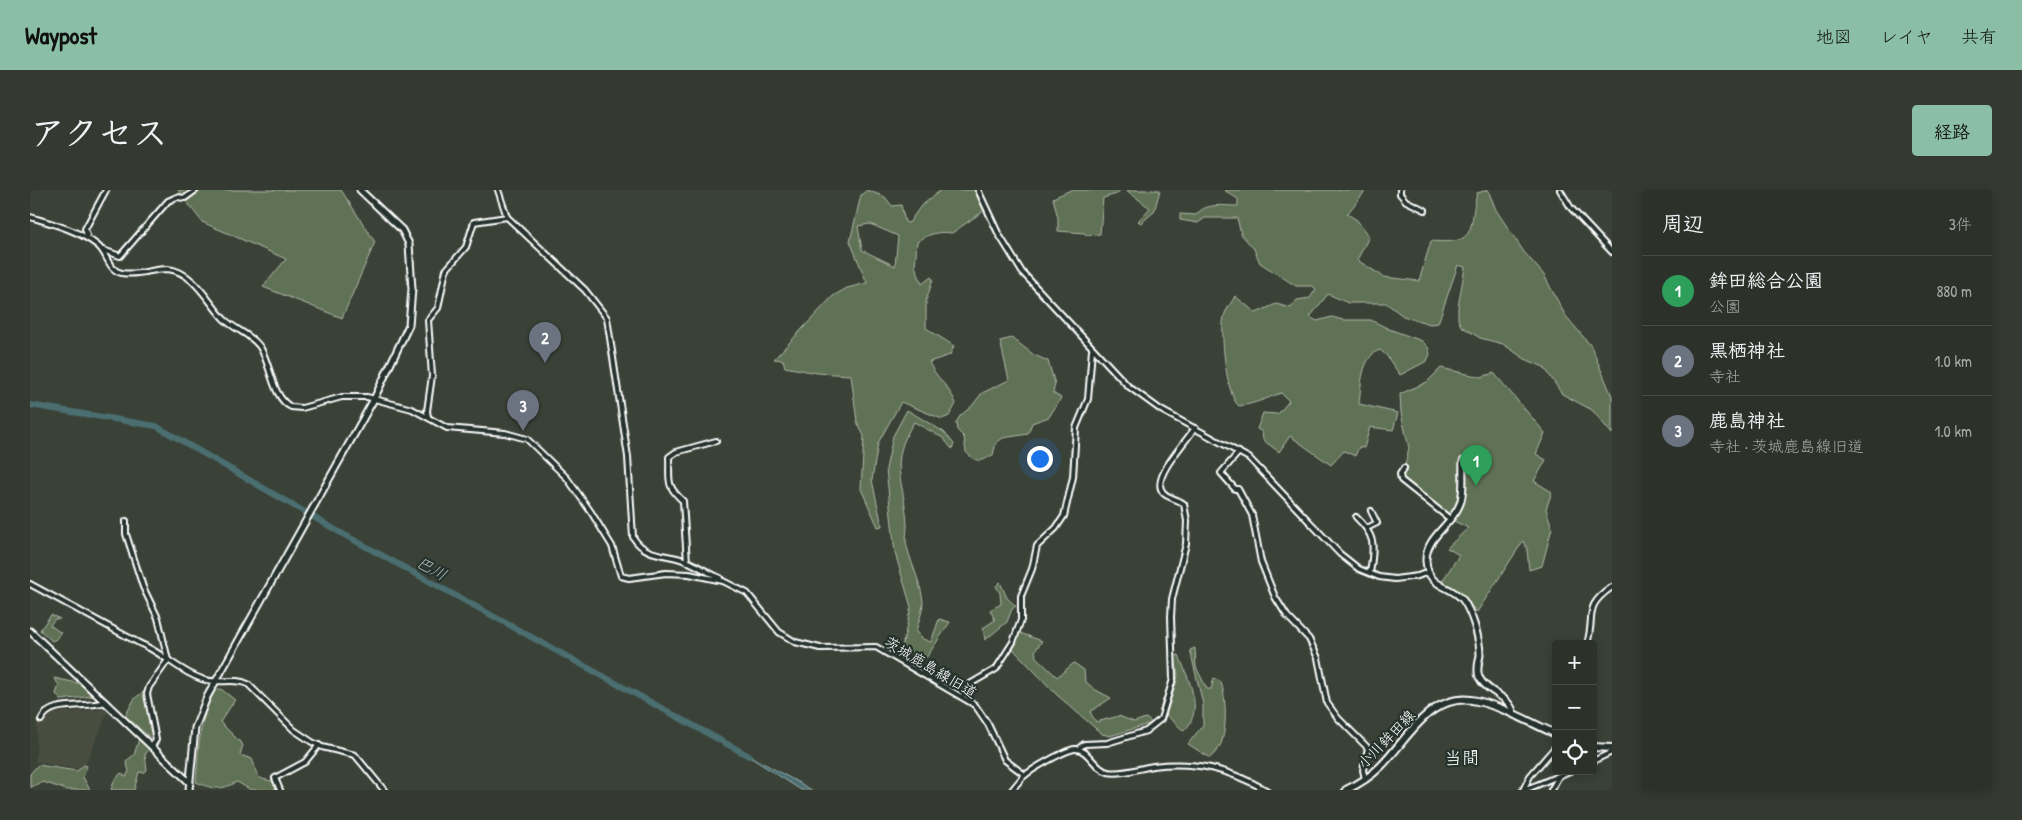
<!DOCTYPE html>
<html lang="ja">
<meta charset="utf-8">
<style>
:root{--surface:#2c322a;--page:#343a32;--text:#f1f3f6;--muted:#a6aaa8;--line:#484d47;--accent:#8abfa5}
body{margin:0;font-family:"Patrick Hand","Klee One",sans-serif;background:var(--page);color:var(--text)}
.controls{position:absolute;right:15px;bottom:15px;display:grid;overflow:hidden;border-radius:5px;box-shadow:0 2px 12px #0003}
.controls button{width:45px;height:45px;display:grid;place-items:center;padding:0;border:0;border-bottom:1px solid var(--line);background:var(--surface);color:var(--text);font:25px sans-serif}
.you{position:absolute;left:1009px;top:268px;width:18px;height:18px;margin:-12px;border:4px solid #fff;border-radius:50%;background:#1a73e8;box-shadow:0 0 0 8px #1a73e833}
.badge{display:grid;place-items:center;width:32px;height:32px;border-radius:50%;background:var(--accent);color:#fff;font-size:16px;font-weight:700}
.pin{position:absolute;translate:-50% -41px;filter:drop-shadow(0 1px 2px #0008)}
.pin::after{content:'';position:absolute;top:26px;width:18px;height:15px;background:inherit;clip-path:polygon(0 0,100% 0,50% 100%)}
.list{margin:0;padding:0;list-style:none}
h2{display:flex;justify-content:space-between;align-items:center;height:65px;margin:0;padding:0 20px;font-size:21px}
h2 small{font-size:16px;font-weight:400;color:var(--muted)}
.list li{display:grid;grid-template-columns:32px 1fr auto;gap:15px;align-items:center;box-sizing:border-box;height:70px;padding:0 20px;border-top:1px solid var(--line)}
.list b{display:block;font-size:19px;white-space:nowrap}
.list p{margin:0;font-size:16px;white-space:nowrap;color:var(--muted)}
.list em{font-size:16px;font-style:normal;color:var(--muted)}
.icon{flex:none;width:28px;height:28px;fill:none;stroke:currentColor;stroke-width:2;stroke-linecap:round;stroke-linejoin:round}
.map{position:relative;flex:none;width:1582px;height:600px;overflow:hidden;border-radius:5px}
header{display:flex;align-items:center;gap:30px;box-sizing:border-box;height:70px;padding:0 25px;background:var(--accent);color:#111}
header strong{font-size:24px}
nav{display:flex;gap:28px;margin-inline-start:auto;font-size:18px}
.intro{display:flex;align-items:center;justify-content:space-between;box-sizing:border-box;height:120px;padding:0 30px}
h1{margin:0;font-size:35px}
.button{padding:12px 22px;border-radius:5px;background:var(--accent);color:#111;font-size:18px;font-weight:700}
main{display:flex;gap:30px;padding:0 30px}
aside{flex:1;background:var(--surface);border-radius:5px;box-shadow:0 2px 12px #0003}
.map>svg:first-child{display:block}
.built{fill:#484d40}
.green{fill:#607254;stroke:#b0b8aa;fill-rule:evenodd}
.water{fill:#4b6e70;stroke:#93a8a9}
.lines{fill:none;stroke-linecap:round;stroke-linejoin:round}
.river{stroke:#4b6e70;stroke-width:6}
.minor-casing{stroke:#fff;stroke-width:8}
.tertiary-casing{stroke:#fff;stroke-width:9}
.primary-casing{stroke:#fff;stroke-width:10}
.minor{stroke:#26332d;stroke-width:4}
.tertiary{stroke:#26332d;stroke-width:5}
.primary{stroke:#26332d;stroke-width:6}
.labels{text-anchor:middle;dominant-baseline:central;stroke-width:4.5;stroke-linejoin:round;paint-order:stroke}
.street-label{font-size:15px;fill:#fff;stroke:#26332d}
.water-label{font-size:16px;font-style:italic;fill:#aebebf;stroke:#26332d}
.quarter-label{font-size:18px;fill:#fff;stroke:#26332d}
</style>
<header>
<strong>Waypost</strong>
<nav><a>地図</a><a>レイヤ</a><a>共有</a></nav>
</header>
<div class="intro"><h1>アクセス</h1><a class="button">経路</a></div>
<main>
<div class="map">
<svg width="1582" height="600" viewBox="0 0 1582 600">
<rect width="100%" height="100%" fill="#3a4238"/>
<filter id="ink" filterUnits="userSpaceOnUse"><feTurbulence type="fractalNoise" baseFrequency=".02" numOctaves="2"/><feDisplacementMap in="SourceGraphic" scale="10" xChannelSelector="R" yChannelSelector="G"/><feConvolveMatrix kernelMatrix="1 2 1 2 8 2 1 2 1" color-interpolation-filters="sRGB"/></filter>
<g filter="url(#ink)">
<path class="built" d="M79,519L53,580L6,572L7,530L22,523Z"/>
<g class="green">
<path d="M148,0H311L345,52L312,128L233,97L256,69L172,32Z"/>
<path d="M837,0L855,7L862,16L871,15L875,32L879,33L890,17L911,0H947L955,20L922,43C907,41 899,44 887,52L885,76L892,94L901,87L903,89L896,111V138L924,156L920,165L899,172C905,187 921,198 926,214L919,226L912,229L871,212L848,253L842,290L852,336L848,337L831,299L834,246L827,232L821,185L787,183L755,177L753,170L744,169L803,106L817,98L837,93L820,51L831,5ZM840,34L868,46L865,76L832,60L828,36Z"/>
<path d="M1041,0H1090L1087,4L1073,8L1070,44L1056,45L1055,43L1028,41V28L1023,8Z"/>
<path d="M1096,0H1130L1124,22L1111,33L1108,31L1120,18Z"/>
<path d="M1194,0H1336L1317,24L1327,30L1339,47L1327,70L1354,87L1389,91L1401,51C1449,55 1438,39 1447,3L1458,0L1466,20L1494,62L1514,85L1535,125L1561,156L1582,206V244L1562,220L1532,204L1514,177L1495,169L1473,154L1450,148L1431,136L1428,129V117L1435,77L1428,75L1408,133L1400,134L1373,126L1356,113H1318L1298,104L1280,127L1287,131L1302,127L1313,130H1341L1359,139L1392,151L1398,157L1400,164L1397,171L1370,185L1356,165L1350,160C1331,166 1331,197 1329,214L1368,223L1363,240L1340,237L1334,258L1329,257L1325,266L1314,261L1301,275L1260,246L1249,262L1233,250L1232,242L1227,239L1233,223L1248,224L1259,211L1251,203C1237,208 1225,214 1209,216C1196,207 1190,141 1194,126C1196,119 1202,112 1205,106L1226,123L1246,114L1261,118L1267,110L1280,108L1286,99L1282,96H1266L1230,73L1224,59L1211,44L1207,28H1175L1168,33L1150,30V24L1166,25C1176,12 1193,16 1208,16V9Z"/>
<path d="M982,148L1004,165L1018,171L1025,194L1023,203L1031,208L1019,227L1002,233L998,244L973,248L966,253L963,265C951,272 946,273 936,262L934,247L927,240L926,233L930,226L942,216L952,203L979,190L970,151Z"/>
<path d="M1411,178L1451,187L1464,183L1515,243L1506,264L1516,270L1504,291L1522,302L1516,319L1522,338L1512,376L1499,380L1497,359L1493,351L1447,422L1431,405L1411,393L1429,365L1417,358L1438,338L1420,329L1371,290L1379,258L1371,223L1370,204L1397,192Z"/>
<path d="M877,220L914,242L924,254L922,259L913,248L884,232C857,274 875,291 877,335C877,342 875,350 877,357C882,376 891,393 893,412C893,421 888,433 886,442L893,449L901,452L909,429L920,432L896,468L884,467L872,457L881,417L865,363L856,279L863,246Z"/>
<path d="M970,392L977,408L986,416L982,419L977,432L955,450L953,438L965,430L960,420L971,414L970,403L966,396Z"/>
<path d="M21,425L30,429H25L20,435L31,443L27,449L22,451L10,440Z"/>
<path d="M990,443L1012,451L1005,461L1006,467L1027,487L1044,473L1054,480L1055,491L1064,499L1081,508L1060,522L1066,532L1089,526L1104,532L1116,528L1122,533L1080,546L1072,544L1027,505L981,457Z"/>
<path d="M1165,458L1166,477L1177,499H1181L1184,488L1191,492C1196,508 1197,534 1192,551C1190,558 1185,563 1180,568L1158,554L1173,535V514L1160,460Z"/>
<path d="M1149,465C1157,488 1176,519 1154,541L1136,525L1148,486L1145,466Z"/>
<path d="M24,488L52,494L63,506L31,510L26,504L29,495Z"/>
<path d="M186,499H191L205,510L190,532L213,555L210,565L222,569C229,584 222,588 242,591L247,600H221L207,592C191,600 184,600 166,592C169,557 168,530 186,499Z"/>
<path d="M116,500L115,509L124,545L122,549L95,526L105,508Z"/>
<path d="M109,549L119,559L115,565L117,580L114,583L109,582L104,600H81L84,591L91,583L96,587L99,581L96,571L104,565Z"/>
<path d="M8,575L47,581L54,575L57,576L53,587L60,600H37L13,592L1,597L0,600V584Z"/>
</g>
<path class="water" d="M704,557L782,600H771Z"/>
<g class="lines">
<path class="river" d="M0,215L126,236L311,343L719,566"/>
<g class="minor-casing">
<g id="minor">
<path d="M468,0L477,27L555,100L577,128L598,267L603,347C613,364 630,364 647,368C662,371 676,382 690,388"/>
<path d="M948,0L968,43L992,82L1098,196L1131,220L1219,268L1310,364L1329,379L1349,387L1365,389L1388,386L1398,382"/>
<path d="M1370,0V4L1376,11L1395,20"/>
<path d="M1530,0L1541,18L1582,62"/>
<path d="M0,27C23,34 48,40 67,55C78,63 77,80 92,83C106,86 123,79 138,79C164,82 178,112 194,129C205,140 221,144 230,157C241,174 242,208 261,217L272,218L312,207H337L382,219L417,238L475,243L497,249L537,288L561,322L582,356L591,386L599,388L636,383L659,384L693,391L717,403L749,442L765,452L790,458L846,457L945,515L958,534L975,570L995,585"/>
<path d="M58,49L55,39L76,0"/>
<path d="M73,60L90,66L138,11L147,7L155,8L166,0"/>
<path d="M398,227L397,221L402,186L398,130L408,118L416,80L436,57L444,32L477,27"/>
<path d="M1209,262L1191,283L1205,299H1208L1222,325L1231,372L1245,407L1257,426L1279,449L1288,468L1297,513L1308,528L1338,558L1333,580L1335,589"/>
<path d="M1374,278L1370,284L1371,290L1420,329"/>
<path d="M1326,327C1347,347 1344,357 1340,383"/>
<path d="M96,331V344L113,397L128,428L138,470"/>
<path d="M1337,338L1347,333L1341,321"/>
<path d="M657,372L653,311C635,295 640,290 639,267L646,262L686,251"/>
<path d="M0,394L109,453C132,462 148,481 172,489C188,495 203,487 218,494L264,540L282,552L292,557L325,565L354,600"/>
<path d="M1557,454C1566,424 1552,418 1582,397"/>
<path d="M932,507L940,494L966,479L983,452L991,430V406L1002,379L1007,356L1026,338L1034,326L1043,287L1046,238L1058,209L1062,160"/>
<path d="M11,530C20,509 56,519 75,512"/>
<path d="M122,556L126,550L117,504L119,497L138,470"/>
<path d="M1048,559L1054,554L1077,553L1116,541L1131,529L1143,489L1141,427L1142,409L1156,354L1157,331L1154,314C1147,308 1134,308 1131,299C1125,284 1156,251 1165,238"/>
<path d="M1563,571L1582,562"/>
<path d="M250,600L245,588L275,572L289,555"/>
<path d="M982,600C986,595 990,590 994,586C1002,579 1035,560 1045,559C1058,558 1065,580 1078,582C1091,585 1110,578 1123,576C1167,571 1198,579 1236,600"/>
<path d="M1493,600L1500,586L1526,556"/>
<path d="M1495,600L1540,581"/>
<path d="M1521,600L1529,586"/>
</g>
</g>
<g class="tertiary-casing">
<g id="tertiary">
<path d="M1433,271C1432,284 1435,304 1429,316C1421,335 1395,348 1396,371C1398,399 1420,394 1433,410C1442,423 1450,449 1450,465C1449,472 1446,480 1449,487C1457,504 1481,505 1484,525"/>
<path d="M0,441L160,593"/>
<path d="M159,600L165,538L177,507L344,209L379,135L382,99L379,54L372,40L330,0"/>
</g>
</g>
<g class="primary-casing">
<g id="primary">
<path d="M1563,557L1582,558"/>
<path d="M1316,600C1329,594 1341,586 1351,576C1378,549 1401,500 1447,511C1474,517 1501,533 1526,544"/>
</g>
</g>
<use href="#minor" class="minor"/>
<use href="#tertiary" class="tertiary"/>
<use href="#primary" class="primary"/>
</g>
</g>
<g class="labels">
<g class="street-label">
<text transform="translate(901 477) rotate(31)">茨城鹿島線旧道</text>
<text transform="translate(1356 549) rotate(-46)">小川鉾田線</text>
</g>
<g class="water-label">
<text transform="translate(402 378) rotate(29)">巴川</text>
</g>
<g class="quarter-label">
<text x="1432" y="567">当間</text>
</g>
</g>
</svg>
<div class="controls">
<button>+</button>
<button>−</button>
<button><svg class="icon" aria-label="locate" viewBox="0 0 24 24"><circle cx="12" cy="12" r="6"/><path d="M12 2v4M12 18v4M2 12h4M18 12h4"/></svg></button>
</div>
<div class="you"></div>
<div class="pin badge" style="left:1446px;top:296px;background:#2e9e5b">1</div>
<div class="pin badge" style="left:515px;top:173px;background:#6b7280">2</div>
<div class="pin badge" style="left:493px;top:241px;background:#6b7280">3</div>
</div>
<aside>
<h2>周辺<small>3件</small></h2>
<ul class="list">
<li><span class="badge" style="background:#2e9e5b">1</span><div><b>鉾田総合公園</b><p>公園</p></div><em>880 m</em></li>
<li><span class="badge" style="background:#6b7280">2</span><div><b>黒栖神社</b><p>寺社</p></div><em>1.0 km</em></li>
<li><span class="badge" style="background:#6b7280">3</span><div><b>鹿島神社</b><p>寺社 · 茨城鹿島線旧道</p></div><em>1.0 km</em></li>
</ul>
</aside>
</main>
